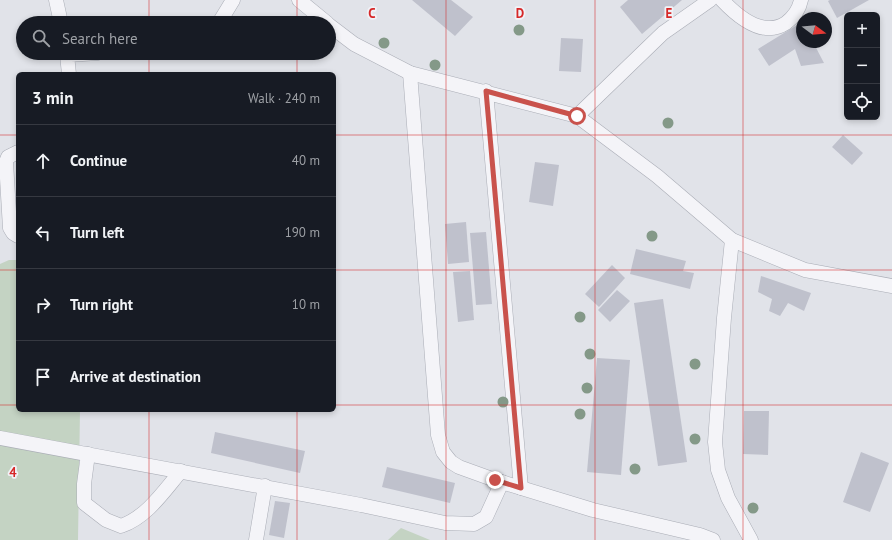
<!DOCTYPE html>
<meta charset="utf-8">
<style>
:root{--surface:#171b24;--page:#242831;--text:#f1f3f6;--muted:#9ea1a6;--line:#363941}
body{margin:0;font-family:"PT Sans",sans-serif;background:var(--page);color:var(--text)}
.controls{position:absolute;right:12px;top:12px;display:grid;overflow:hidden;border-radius:6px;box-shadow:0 2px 6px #0003}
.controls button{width:36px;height:36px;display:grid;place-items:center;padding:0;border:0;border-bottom:1px solid var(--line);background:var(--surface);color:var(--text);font:20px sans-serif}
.compass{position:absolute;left:796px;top:12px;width:36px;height:36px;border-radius:50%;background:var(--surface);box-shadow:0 2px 6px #0003;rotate:106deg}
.stop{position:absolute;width:12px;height:12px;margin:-9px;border:3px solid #c9524c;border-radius:50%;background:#fff}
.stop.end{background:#c9524c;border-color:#fff;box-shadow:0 1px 4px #0008}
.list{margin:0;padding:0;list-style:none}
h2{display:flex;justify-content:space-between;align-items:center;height:52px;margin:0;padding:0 16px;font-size:17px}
h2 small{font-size:13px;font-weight:400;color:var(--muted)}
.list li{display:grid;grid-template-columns:26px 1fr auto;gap:12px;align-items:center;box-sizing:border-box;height:72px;padding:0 16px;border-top:1px solid var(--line)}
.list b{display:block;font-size:15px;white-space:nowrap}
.list em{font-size:13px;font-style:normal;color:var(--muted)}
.icon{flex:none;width:22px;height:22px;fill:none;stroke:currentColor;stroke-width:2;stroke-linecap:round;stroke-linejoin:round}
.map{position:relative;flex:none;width:892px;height:540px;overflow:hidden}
.search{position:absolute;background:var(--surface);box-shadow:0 2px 6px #0003;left:16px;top:16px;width:320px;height:44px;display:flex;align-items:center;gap:10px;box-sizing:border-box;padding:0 14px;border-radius:22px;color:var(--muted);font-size:15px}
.panel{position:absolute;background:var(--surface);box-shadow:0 2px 6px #0003;left:16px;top:72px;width:320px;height:340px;border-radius:6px}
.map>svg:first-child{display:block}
.green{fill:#c4d3c3}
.building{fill:#bfc1cc}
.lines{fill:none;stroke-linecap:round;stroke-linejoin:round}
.minor-casing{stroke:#aaadb6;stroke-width:15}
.minor{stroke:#f4f4f8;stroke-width:14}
.tree{fill:#849988}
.route{stroke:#c9524c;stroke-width:5}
.grid{fill:none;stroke:#d62828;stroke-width:1;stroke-opacity:0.55}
.grid-label{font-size:13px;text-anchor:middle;font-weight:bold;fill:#d62828;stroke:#f1f2f7;stroke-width:3.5;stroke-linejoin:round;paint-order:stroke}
</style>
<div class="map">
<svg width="892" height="540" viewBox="0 0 892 540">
<rect width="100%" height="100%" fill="#e1e3e9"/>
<g class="green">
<path d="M9,260H18V410H80L78,540H0V264Z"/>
<path d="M401,528L430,540H388Z"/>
</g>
<g class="building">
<path d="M412,0H451L473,17L455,36Z"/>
<path d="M628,0H682L642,34L620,7Z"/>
<path d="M830,0H869L837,18L828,1Z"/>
<path d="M802,22V42H813L824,63L801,66L795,49L769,66L758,49Z"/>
<path d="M561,38L583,39L581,72L559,71Z"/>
<path d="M843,135L863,153L852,165L832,147Z"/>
<path d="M535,162L559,165L553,206L529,202Z"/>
<path d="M466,222L469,262L448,264L445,224Z"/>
<path d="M486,232L492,304L476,305L470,233Z"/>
<path d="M636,249L686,261L683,271L694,273L690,289L630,274Z"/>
<path d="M612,265L625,278L599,307L585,294Z"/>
<path d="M470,271L474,320L458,322L453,272Z"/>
<path d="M761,276L811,293L804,311L788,303L780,316L769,311L772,299L758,292Z"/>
<path d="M617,290L630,301L610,322L598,310Z"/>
<path d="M663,299L687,462L658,466L634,303Z"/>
<path d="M597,358L630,360L621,475L587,472Z"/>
<path d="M744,411H769L768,455L743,454Z"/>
<path d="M215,432L305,451L300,473L211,453Z"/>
<path d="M861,452L889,463L870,512L843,502Z"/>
<path d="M387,467L455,483L450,503L382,487Z"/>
<path d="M275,501L290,503L284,538L269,535Z"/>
</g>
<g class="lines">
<g class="minor-casing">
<g id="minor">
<path d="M56,0L61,23"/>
<path d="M299,0L327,23"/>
<path d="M722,0C738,17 763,38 786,23C794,17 799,10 801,0"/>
<path d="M219,23L233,0"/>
<path d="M329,25L354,44L410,73L577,116L657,176L732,240L805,270L892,286"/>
<path d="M410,73L438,435L443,452L451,462L459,467L495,480L593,510L700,535L713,540"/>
<path d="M69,74L67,55L98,53"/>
<path d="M486,91L521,488"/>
<path d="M577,116L663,33L710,0"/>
<path d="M18,152L8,157L6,162L10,228L13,233L18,236"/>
<path d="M732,240L724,318L715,442L718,470L728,498L751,540"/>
<path d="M0,438L361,505L445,523L474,524L486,517L502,482"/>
<path d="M88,454L84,484V503L106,520L121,526C147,517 164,491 181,471"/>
<path d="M256,540L265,486"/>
</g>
</g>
<use href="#minor" class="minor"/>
</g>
<g class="tree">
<circle cx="519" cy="30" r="5.5"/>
<circle cx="384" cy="43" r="5.5"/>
<circle cx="435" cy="65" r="5.5"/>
<circle cx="668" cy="123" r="5.5"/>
<circle cx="652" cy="236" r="5.5"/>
<circle cx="580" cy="317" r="5.5"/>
<circle cx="590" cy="354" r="5.5"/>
<circle cx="695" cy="364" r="5.5"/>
<circle cx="587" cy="388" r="5.5"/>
<circle cx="503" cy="402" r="5.5"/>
<circle cx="580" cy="414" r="5.5"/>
<circle cx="695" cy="439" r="5.5"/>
<circle cx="635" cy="469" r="5.5"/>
<circle cx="753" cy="508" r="5.5"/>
</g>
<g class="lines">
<path class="route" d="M495,480L521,488L486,91L577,116"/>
</g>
<path class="grid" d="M149,0V23M297,0V23M446,0V540M595,0V540M743,0V540M149,53V74M297,53V74M0,135H18M334,135H892M0,270H18M334,270H892M0,405H18M334,405H892M149,410V540M297,410V540"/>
<g class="grid-label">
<text x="372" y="18">C</text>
<text x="520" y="18">D</text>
<text x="669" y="18">E</text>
<text x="13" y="477">4</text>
</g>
</svg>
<div class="controls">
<button>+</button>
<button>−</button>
<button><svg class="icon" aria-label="locate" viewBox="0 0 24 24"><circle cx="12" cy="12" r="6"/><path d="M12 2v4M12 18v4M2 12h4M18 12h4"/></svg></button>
</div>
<svg class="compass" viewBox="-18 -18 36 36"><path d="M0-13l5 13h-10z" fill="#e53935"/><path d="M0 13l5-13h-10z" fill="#9ea1a6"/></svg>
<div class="stop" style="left:577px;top:116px"></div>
<div class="stop end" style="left:495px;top:480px"></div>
<div class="search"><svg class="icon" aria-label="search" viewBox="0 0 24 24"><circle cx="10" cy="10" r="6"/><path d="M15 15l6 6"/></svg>Search here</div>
<section class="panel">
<h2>3 min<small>Walk · 240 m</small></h2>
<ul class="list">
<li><svg class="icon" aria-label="ahead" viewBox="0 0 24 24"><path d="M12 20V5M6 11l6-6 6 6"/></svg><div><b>Continue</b></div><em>40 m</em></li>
<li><svg class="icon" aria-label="left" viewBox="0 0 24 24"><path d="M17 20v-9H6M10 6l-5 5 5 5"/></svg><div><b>Turn left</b></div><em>190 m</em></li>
<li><svg class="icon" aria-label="right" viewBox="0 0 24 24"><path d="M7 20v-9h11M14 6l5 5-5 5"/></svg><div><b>Turn right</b></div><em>10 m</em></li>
<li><svg class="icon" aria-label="arrive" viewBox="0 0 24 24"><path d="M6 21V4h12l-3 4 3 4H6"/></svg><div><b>Arrive at destination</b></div></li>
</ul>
</section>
</div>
